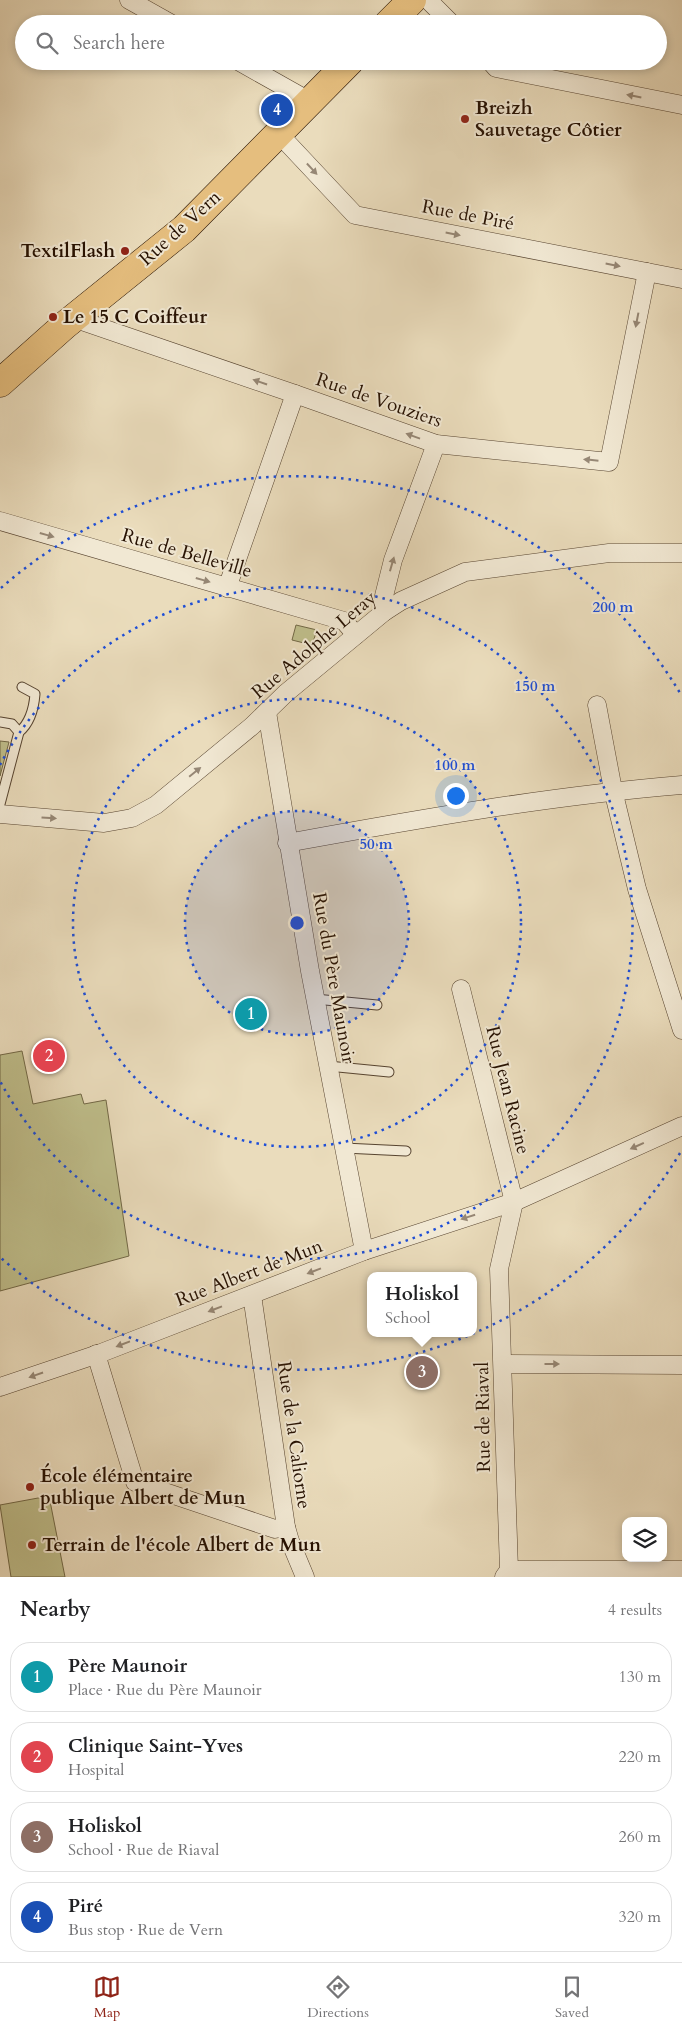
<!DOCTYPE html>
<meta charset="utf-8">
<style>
:root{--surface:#fff;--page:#f6f6f6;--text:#202124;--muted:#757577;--line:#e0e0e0;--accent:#8f2418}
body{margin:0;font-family:Cardo,serif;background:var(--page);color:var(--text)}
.controls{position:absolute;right:15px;bottom:15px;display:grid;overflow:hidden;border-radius:10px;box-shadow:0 2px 8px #0003}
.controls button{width:45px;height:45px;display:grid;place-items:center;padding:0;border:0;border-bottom:1px solid var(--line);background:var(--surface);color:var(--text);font:25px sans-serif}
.you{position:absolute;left:455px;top:795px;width:18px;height:18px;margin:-12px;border:4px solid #fff;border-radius:50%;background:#1a73e8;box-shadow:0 0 0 8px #1a73e833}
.badge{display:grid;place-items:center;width:32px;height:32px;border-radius:50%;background:var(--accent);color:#fff;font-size:16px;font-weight:700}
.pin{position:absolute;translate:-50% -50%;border:2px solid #fff;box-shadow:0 1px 5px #0006}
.popup{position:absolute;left:367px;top:1272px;width:110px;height:65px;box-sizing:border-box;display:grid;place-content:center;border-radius:10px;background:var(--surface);filter:drop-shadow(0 1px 4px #0005);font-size:16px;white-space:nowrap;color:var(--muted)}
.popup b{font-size:19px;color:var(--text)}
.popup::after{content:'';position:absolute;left:50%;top:100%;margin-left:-10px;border:10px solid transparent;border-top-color:var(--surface)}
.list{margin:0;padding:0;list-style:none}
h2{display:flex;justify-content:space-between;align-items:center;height:65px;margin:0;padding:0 20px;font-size:21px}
h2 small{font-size:16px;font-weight:400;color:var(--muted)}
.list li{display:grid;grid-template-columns:32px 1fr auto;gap:15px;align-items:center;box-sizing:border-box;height:70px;margin:0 10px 10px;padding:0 10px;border:1px solid var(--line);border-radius:20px}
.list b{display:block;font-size:19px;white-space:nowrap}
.list p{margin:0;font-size:16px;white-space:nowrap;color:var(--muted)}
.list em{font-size:16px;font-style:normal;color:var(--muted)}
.icon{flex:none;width:28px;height:28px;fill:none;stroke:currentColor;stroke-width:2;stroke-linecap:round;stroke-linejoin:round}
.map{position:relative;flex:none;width:682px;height:1577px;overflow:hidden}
.search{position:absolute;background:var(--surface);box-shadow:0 2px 8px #0003;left:15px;right:15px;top:15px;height:55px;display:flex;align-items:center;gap:12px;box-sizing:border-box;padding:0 18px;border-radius:28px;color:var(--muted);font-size:19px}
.sheet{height:385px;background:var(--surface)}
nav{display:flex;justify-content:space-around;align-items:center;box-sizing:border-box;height:70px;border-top:1px solid var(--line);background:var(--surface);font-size:14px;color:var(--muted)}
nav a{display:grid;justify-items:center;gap:2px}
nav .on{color:var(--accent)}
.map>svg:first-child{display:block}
.green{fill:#bfbe8b;stroke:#726846}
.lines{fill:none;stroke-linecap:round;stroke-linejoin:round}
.lane-casing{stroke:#574430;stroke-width:11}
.street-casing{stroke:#574430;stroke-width:19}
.primary-casing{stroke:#261102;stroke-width:29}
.lane{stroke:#f1e8d3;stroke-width:9}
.street{stroke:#f1e8d3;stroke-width:18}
.primary{stroke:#e5be7e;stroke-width:28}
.oneway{fill:#968775}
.ring{fill:none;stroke:#1d4ed8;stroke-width:2.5;stroke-dasharray:2.5 5}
.poi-dot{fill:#8f2418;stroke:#f1e8d3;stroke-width:2}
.labels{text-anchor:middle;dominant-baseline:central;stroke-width:4;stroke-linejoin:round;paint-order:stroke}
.poi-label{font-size:19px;font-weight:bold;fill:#261102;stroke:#f1e8d3;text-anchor:start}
.street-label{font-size:19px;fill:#261102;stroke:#f1e8d3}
.centre{fill:#1d4ed8;stroke:#f1e8d3;stroke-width:2.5}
.ring-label{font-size:15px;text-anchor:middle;font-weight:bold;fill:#1d4ed8;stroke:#f1e8d3;stroke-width:4;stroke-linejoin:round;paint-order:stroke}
</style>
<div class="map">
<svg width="682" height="1577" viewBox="0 0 682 1577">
<rect width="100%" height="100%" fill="#eadcbc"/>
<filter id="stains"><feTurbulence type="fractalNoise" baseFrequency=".004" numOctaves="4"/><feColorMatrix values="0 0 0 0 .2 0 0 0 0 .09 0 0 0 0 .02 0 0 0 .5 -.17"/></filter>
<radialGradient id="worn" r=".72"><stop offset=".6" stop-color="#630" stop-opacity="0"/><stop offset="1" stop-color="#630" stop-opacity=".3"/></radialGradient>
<g class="green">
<path d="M296,625L317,630L312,645L292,640Z"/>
<path d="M0,741L9,742L0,776Z"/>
<path d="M22,1051L33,1104L81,1094L84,1104L106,1100L129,1256L0,1291V1055Z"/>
<path d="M49,1496L65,1577H11L0,1505Z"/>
</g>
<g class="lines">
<g class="lane-casing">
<g id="lane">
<path d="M0,722L12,724L19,732L0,804"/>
<path d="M19,732C30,723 34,707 35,694L22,687"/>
<path d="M315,999L377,1005"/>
<path d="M328,1066L389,1072"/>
<path d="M344,1148L406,1151"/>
</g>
</g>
<g class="street-casing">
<g id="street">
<path d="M129,0L172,24"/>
<path d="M428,0L452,24"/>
<path d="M238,61L311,102"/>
<path d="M490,61L496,68L682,105"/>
<path d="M279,134L355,215L682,279"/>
<path d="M73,318L295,394L436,444L609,462L647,272"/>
<path d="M0,521L344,621L356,635"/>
<path d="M227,588L295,394"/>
<path d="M384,612V596L393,560L436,444"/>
<path d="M597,705L613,790L637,889L682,1030"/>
<path d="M267,712L310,971L364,1251"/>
<path d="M0,814L104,823L132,818L156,805L252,726L286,693L384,612L401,601L465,572L609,553H682"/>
<path d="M287,843C418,819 549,796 682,785"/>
<path d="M461,989L514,1202L499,1269L509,1570L504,1577"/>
<path d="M252,1295L286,1527L290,1541L305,1577"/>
<path d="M96,1354L135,1482L275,1529L286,1527"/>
<path d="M503,1364L682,1365"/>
<path d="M0,1387L101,1353L364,1251L514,1202L682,1126"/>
<path d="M509,1570H682"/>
</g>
</g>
<g class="primary-casing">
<g id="primary">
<path d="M388,24L412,0"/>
<path d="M0,383L65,325L184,229L350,61"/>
</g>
</g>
<use href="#lane" class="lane"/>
<use href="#street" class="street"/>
<use href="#primary" class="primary"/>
</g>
<defs><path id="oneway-solid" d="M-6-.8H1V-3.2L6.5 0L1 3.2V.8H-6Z" transform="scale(1.25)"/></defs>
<g class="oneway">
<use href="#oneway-solid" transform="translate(634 96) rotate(-169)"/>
<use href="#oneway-solid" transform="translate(312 169) rotate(47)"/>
<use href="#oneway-solid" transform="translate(453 234) rotate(11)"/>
<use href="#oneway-solid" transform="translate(613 265) rotate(11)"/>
<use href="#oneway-solid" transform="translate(637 320) rotate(101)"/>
<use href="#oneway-solid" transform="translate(260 382) rotate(-161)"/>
<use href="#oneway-solid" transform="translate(413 436) rotate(-160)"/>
<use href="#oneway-solid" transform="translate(591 460) rotate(-174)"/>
<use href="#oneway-solid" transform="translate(47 535) rotate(16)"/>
<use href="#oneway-solid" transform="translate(392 564) rotate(-74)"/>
<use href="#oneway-solid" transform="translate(203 580) rotate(16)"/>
<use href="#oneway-solid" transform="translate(195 772) rotate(-39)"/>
<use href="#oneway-solid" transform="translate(49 818) rotate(4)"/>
<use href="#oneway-solid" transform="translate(637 1146) rotate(156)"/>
<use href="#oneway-solid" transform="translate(468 1217) rotate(162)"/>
<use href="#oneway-solid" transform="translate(314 1271) rotate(159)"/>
<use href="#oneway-solid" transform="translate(215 1309) rotate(159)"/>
<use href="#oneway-solid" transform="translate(123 1344) rotate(159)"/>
<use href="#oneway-solid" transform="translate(552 1364)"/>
<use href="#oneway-solid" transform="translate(36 1375) rotate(161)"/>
</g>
<circle cx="297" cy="923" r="112" fill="#1d4ed8" fill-opacity=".12"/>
<g class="ring">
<circle cx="297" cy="923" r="112"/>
<circle cx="297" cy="923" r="224"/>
<path d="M0 765A336 336 0 1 1 0 1081"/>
<path d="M680 1153A447 447 0 0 1 1 1258M1 588A447 447 0 0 1 680 693"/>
</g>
<g class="poi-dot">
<circle cx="465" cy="119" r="5"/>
<circle cx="125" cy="251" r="5"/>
<circle cx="53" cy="317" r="5"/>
<circle cx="30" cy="1487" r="5"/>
<circle cx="32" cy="1545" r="5"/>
</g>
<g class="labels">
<g class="poi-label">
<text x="475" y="108">Breizh<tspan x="475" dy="22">Sauvetage Côtier</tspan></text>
<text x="115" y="251" text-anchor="end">TextilFlash</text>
<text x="63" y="317">Le 15 C Coiffeur</text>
<text x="40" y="1476">École élémentaire<tspan x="40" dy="22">publique Albert de Mun</tspan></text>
<text x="42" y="1545">Terrain de l'école Albert de Mun</text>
</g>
<g class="street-label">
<text transform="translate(468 215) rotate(11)">Rue de Piré</text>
<text transform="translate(180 228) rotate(-42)">Rue de Vern</text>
<text transform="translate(379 400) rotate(19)">Rue de Vouziers</text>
<text transform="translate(187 553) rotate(16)">Rue de Belleville</text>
<text transform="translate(314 645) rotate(-40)">Rue Adolphe Leray</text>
<text transform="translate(334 978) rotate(80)">Rue du Père Maunoir</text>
<text transform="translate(508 1090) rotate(76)">Rue Jean Racine</text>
<text transform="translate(249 1273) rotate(-21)">Rue Albert de Mun</text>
<text transform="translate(483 1417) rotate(-91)">Rue de Riaval</text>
<text transform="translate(294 1435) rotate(82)">Rue de la Caliorne</text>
</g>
</g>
<circle cx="297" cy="923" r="8" class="centre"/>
<g class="ring-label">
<text x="613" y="612">200 m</text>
<text x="535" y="691">150 m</text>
<text x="455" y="770">100 m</text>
<text x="376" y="849">50 m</text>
</g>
<rect width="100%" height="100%" filter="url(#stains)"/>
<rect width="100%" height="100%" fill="url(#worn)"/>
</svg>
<div class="controls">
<button><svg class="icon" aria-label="layers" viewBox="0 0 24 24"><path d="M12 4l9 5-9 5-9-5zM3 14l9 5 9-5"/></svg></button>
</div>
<div class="you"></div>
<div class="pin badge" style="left:251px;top:1014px;background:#0f9aa8">1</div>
<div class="pin badge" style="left:49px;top:1056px;background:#e0444e">2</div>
<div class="pin badge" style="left:422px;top:1372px;background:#8d6e63">3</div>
<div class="popup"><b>Holiskol</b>School</div>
<div class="pin badge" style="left:277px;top:110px;background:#1a4fb4">4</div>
<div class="search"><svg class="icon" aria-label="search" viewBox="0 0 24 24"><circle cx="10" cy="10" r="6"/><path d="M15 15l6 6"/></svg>Search here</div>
</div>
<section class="sheet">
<h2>Nearby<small>4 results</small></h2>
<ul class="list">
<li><span class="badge" style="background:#0f9aa8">1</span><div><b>Père Maunoir</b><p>Place · Rue du Père Maunoir</p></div><em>130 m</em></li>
<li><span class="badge" style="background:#e0444e">2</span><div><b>Clinique Saint-Yves</b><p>Hospital</p></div><em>220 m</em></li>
<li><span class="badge" style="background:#8d6e63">3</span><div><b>Holiskol</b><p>School · Rue de Riaval</p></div><em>260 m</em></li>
<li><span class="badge" style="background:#1a4fb4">4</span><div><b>Piré</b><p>Bus stop · Rue de Vern</p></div><em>320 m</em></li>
</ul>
</section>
<nav>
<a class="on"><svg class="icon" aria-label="map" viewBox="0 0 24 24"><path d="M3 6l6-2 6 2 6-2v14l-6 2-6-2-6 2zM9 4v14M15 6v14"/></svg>Map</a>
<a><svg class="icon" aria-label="directions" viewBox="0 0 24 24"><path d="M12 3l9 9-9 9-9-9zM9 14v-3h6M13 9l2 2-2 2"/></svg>Directions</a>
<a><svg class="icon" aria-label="saved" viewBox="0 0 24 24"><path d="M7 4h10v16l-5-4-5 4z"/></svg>Saved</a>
</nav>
